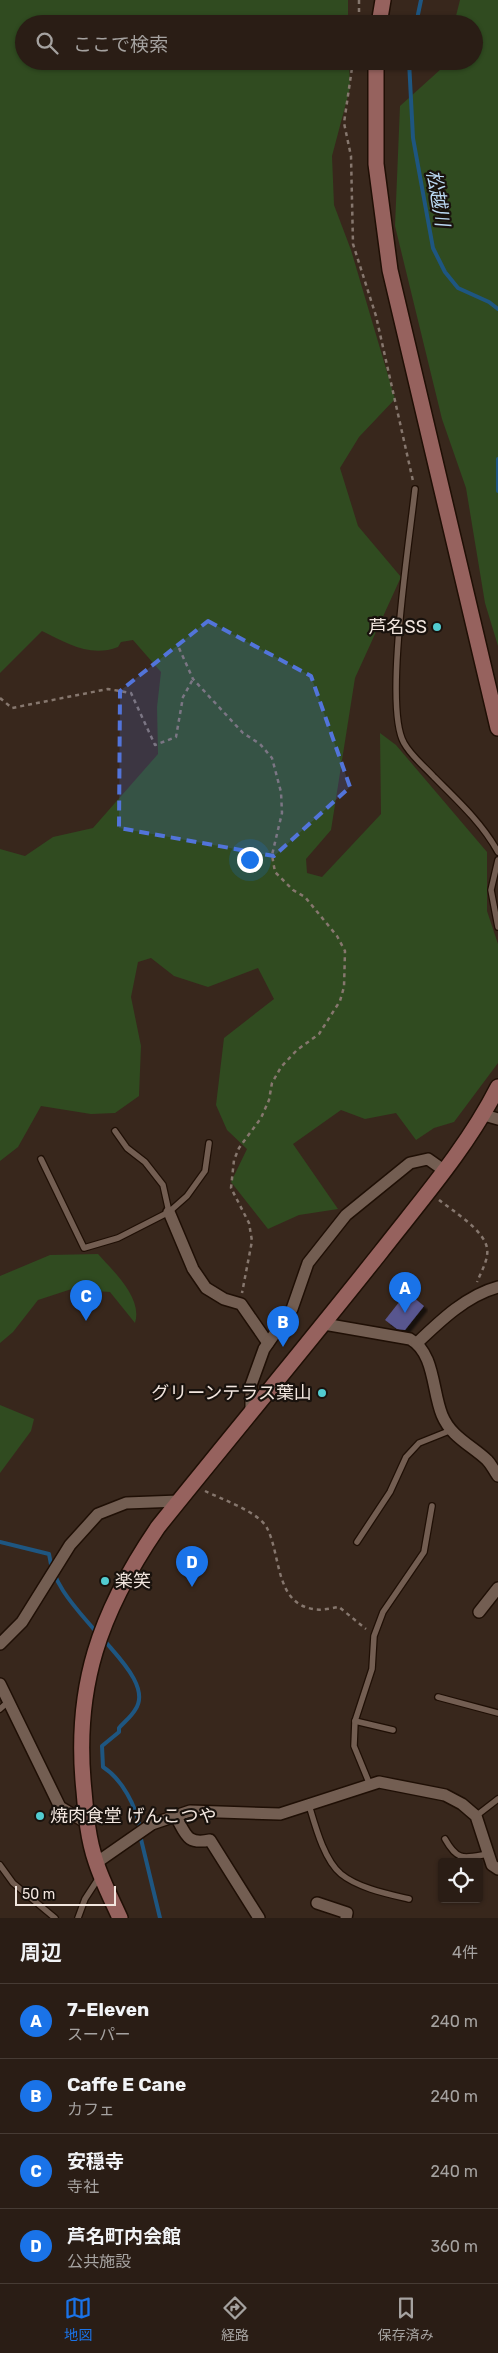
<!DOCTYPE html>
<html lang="ja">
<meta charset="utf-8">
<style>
:root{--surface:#2a1d15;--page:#362a22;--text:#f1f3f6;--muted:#a5a2a0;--line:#463b34;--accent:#1a73e8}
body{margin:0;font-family:Rubik,"Noto Sans JP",sans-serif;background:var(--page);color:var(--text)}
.controls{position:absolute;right:15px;bottom:15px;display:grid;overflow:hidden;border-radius:5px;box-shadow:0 1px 4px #0004}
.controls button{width:45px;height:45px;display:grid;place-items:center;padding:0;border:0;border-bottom:1px solid var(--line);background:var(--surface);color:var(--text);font:25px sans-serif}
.scale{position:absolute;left:15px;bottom:12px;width:101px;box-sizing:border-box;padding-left:5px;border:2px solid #f2e6df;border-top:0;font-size:14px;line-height:18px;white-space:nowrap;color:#f2e6df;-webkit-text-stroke:4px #19120d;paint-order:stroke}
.you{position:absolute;left:249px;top:859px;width:18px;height:18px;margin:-12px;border:4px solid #fff;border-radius:50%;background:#1a73e8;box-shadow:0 0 0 8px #1a73e833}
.badge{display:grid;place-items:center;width:32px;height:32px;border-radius:50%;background:var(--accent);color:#fff;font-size:16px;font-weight:700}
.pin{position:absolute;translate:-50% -41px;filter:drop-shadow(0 1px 2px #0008)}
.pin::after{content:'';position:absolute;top:26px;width:18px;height:15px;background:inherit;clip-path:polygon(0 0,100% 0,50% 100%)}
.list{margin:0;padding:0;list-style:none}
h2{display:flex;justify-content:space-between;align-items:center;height:65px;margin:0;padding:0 20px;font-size:21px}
h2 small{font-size:16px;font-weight:400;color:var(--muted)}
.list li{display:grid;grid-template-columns:32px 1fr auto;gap:15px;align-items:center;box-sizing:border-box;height:75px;padding:0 20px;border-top:1px solid var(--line)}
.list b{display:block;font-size:19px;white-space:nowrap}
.list p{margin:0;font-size:16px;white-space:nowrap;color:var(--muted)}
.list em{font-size:16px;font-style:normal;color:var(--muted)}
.icon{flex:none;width:28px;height:28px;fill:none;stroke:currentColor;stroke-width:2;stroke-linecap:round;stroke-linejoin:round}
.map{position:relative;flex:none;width:498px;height:1918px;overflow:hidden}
.search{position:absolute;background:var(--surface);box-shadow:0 1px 4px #0004;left:15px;right:15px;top:15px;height:55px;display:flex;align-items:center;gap:12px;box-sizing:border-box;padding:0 18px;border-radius:28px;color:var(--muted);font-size:19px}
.sheet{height:365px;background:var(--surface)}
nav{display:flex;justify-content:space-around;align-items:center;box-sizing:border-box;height:70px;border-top:1px solid var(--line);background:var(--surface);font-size:14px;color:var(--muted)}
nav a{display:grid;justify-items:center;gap:2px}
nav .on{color:var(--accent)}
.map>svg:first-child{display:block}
.green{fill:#304b20}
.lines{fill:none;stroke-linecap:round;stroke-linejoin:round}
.stream{stroke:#1e5681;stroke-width:4}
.building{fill:#59568f;filter:url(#shadow)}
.lane-casing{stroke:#1f0f05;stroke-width:8}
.street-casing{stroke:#1f0f05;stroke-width:14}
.secondary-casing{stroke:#1f0f05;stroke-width:18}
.path{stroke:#86776e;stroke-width:2.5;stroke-dasharray:4 4;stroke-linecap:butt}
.lane{stroke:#735e52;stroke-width:5.5}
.street{stroke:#735e52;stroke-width:11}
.secondary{stroke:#96625e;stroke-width:15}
.marked{fill:#5274da;fill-opacity:0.2;stroke:#5274da;stroke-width:4;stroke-dasharray:10 6;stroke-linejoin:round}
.poi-dot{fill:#52ccd1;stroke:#19120d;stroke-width:2}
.labels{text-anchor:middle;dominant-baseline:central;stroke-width:4.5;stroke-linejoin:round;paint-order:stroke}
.poi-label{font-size:18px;fill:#f2e6df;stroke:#19120d;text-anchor:end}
.water-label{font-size:19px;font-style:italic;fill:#bad8f2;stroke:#19120d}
</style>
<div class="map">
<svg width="498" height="1918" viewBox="0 0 498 1918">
<defs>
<filter id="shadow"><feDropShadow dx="4" dy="4" stdDeviation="1" flood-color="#0009"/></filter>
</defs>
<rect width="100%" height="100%" fill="#38271c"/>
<g class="green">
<path d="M0,0H348V24H24V61H349L350,88L332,156L334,205L351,250L395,399L359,437L340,468L358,526L401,577L355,678L331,830L306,859L307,873L322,877L381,814L380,733L396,745L487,852V911L498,944V1063L454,1122L434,1128L416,1140L396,1113L365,1119L341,1110L293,1144L338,1209L299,1215L268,1229L231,1182L247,1149L227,1130L216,1105L224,1038L274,999L258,968L208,987L174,976L151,958L138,962L131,997L141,1046L139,1096L115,1113L91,1114L41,1106L18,1147L0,1161V849L25,856L53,837L93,828L158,754L157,707L161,672L133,640L121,642L118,647C90,658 67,643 42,631L0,673Z"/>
<path d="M460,0H498V646L485,603L466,488L442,419L395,226L400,106L441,69L444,61H474V24H454Z"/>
<path d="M98,1254C113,1271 143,1298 135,1323L110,1292L96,1291L84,1285L38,1300L13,1332L0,1343V1276L50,1255Z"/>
<path d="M0,1405L34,1419L31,1431L0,1473Z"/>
</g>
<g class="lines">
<g class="stream">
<path d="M416,24L421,0"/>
<path d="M409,61L413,138L433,248L445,272L458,288L489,302L498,309"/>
<path d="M498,459V491"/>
<path d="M0,1542L49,1554C53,1586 77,1609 97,1633"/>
<path d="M104,1640C117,1656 151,1688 135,1710C131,1717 124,1722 119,1728V1732L102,1746L103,1767C122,1779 136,1806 140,1828"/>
<path d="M140,1835L160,1918"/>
</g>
</g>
<path class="building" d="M407,1292L424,1306L405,1330L397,1329L385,1320Z"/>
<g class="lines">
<g class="lane-casing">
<g id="lane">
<path d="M415,489C410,538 383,707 404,743C411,756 424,766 434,777C458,801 482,823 498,852"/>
<path d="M498,860L491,890L498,927"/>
<path d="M115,1131L127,1148L145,1162L163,1185L169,1212"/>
<path d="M41,1159L84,1248L118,1238L169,1212L187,1196L205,1171L209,1143"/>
<path d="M357,1542L390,1492L406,1457L419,1443L449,1431"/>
<path d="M438,1697L498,1713"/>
<path d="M0,1709L9,1701"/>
<path d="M355,1721L354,1746L370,1785"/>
<path d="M393,1730L355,1721L372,1669L374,1636L383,1612L424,1552L432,1506"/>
<path d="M309,1805C315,1825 324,1860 341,1874C358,1888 388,1894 409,1899"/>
<path d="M476,1816L498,1799"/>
<path d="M445,1839C458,1862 464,1858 488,1854"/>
<path d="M0,1865L13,1883L55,1918"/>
<path d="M78,1918L85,1899L100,1876"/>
</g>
</g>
<g class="street-casing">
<g id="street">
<path d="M484,1115L498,1119"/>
<path d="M169,1212L193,1269L206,1288L224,1299L241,1304L268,1343"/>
<path d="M324,1324L410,1339C435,1353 432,1391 442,1415C451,1437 471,1445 487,1460C492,1465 494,1471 498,1476"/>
<path d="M417,1343C440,1321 467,1295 498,1287"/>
<path d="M251,1414V1385L264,1349L292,1309L308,1263L346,1215L410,1163L428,1159L445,1171"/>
<path d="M479,1612L498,1588"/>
<path d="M0,1644L22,1622L70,1545L98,1514L126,1503L179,1501"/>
<path d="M0,1684L60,1807L87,1823"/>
<path d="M175,1815C186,1834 186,1845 210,1840L259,1918"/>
<path d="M96,1863L152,1824L190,1811L280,1814L379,1782L445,1795L462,1804L476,1816L492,1865L498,1869"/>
<path d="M317,1903L347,1913L346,1918"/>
</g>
</g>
<g class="secondary-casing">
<g id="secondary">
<path d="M379,24L383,0"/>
<path d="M376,61V164L390,270L498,728"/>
<path d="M120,1918C112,1900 102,1881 96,1862C88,1839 86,1815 84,1791C73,1687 100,1612 158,1527C232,1435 307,1345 380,1253C422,1199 467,1148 498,1087"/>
</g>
</g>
<g class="path">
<path d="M359,0V24"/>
<path d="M353,61L344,123L351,156L353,244L376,316L413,481"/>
<path d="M179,648L193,679L243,733L260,744L272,758L281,792L282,813L272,855L275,872L293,890L305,897L337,936L345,951L344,987L340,1001L319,1034L297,1050L281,1067L272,1083L269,1100L261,1118L239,1148L234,1160L231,1188L249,1223L252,1241L242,1293"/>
<path d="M0,698L12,708L108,689L131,693L155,745L176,737L183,697L193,679"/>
<path d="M439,1200C453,1211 484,1230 487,1248C489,1259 481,1272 477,1282"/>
<path d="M205,1491C221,1499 259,1512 267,1528C281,1555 275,1603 313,1609C321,1611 331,1608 339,1607L366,1629"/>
</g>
<use href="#lane" class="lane"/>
<use href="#street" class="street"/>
<use href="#secondary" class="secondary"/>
</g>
<path class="marked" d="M208,621L311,676L350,787L274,856L119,828L120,691Z"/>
<g class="poi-dot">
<circle cx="437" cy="627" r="5"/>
<circle cx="322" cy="1393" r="5"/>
<circle cx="105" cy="1581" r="5"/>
<circle cx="40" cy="1816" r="5"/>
</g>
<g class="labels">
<g class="poi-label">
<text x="427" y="627">芦名SS</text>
<text x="312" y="1393">グリーンテラス葉山</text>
<text x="115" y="1581" text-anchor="start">楽笑</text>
<text x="50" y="1816" text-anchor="start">焼肉食堂 げんこつや</text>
</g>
<g class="water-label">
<text transform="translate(438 198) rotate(80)">松越川</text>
</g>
</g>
</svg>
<div class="controls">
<button><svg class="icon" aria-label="locate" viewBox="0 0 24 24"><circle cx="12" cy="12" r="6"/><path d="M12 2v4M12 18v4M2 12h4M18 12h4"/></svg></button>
</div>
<div class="scale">50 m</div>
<div class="you"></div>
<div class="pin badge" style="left:405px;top:1313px">A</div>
<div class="pin badge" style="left:283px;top:1347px">B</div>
<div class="pin badge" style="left:86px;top:1321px">C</div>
<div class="pin badge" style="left:192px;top:1587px">D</div>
<div class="search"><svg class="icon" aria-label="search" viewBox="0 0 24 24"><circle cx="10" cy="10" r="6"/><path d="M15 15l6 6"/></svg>ここで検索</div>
</div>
<section class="sheet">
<h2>周辺<small>4件</small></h2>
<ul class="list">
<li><span class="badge">A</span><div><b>7-Eleven</b><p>スーパー</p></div><em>240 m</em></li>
<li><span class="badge">B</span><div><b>Caffe E Cane</b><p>カフェ</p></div><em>240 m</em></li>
<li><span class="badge">C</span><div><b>安穏寺</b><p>寺社</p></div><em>240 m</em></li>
<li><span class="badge">D</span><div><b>芦名町内会館</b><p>公共施設</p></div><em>360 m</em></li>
</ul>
</section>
<nav>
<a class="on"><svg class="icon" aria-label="map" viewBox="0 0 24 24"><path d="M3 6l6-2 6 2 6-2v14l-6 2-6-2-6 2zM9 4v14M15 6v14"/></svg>地図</a>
<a><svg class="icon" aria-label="directions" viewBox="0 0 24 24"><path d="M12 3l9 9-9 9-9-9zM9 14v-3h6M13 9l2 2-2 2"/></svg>経路</a>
<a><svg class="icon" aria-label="saved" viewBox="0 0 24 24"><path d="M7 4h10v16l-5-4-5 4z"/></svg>保存済み</a>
</nav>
